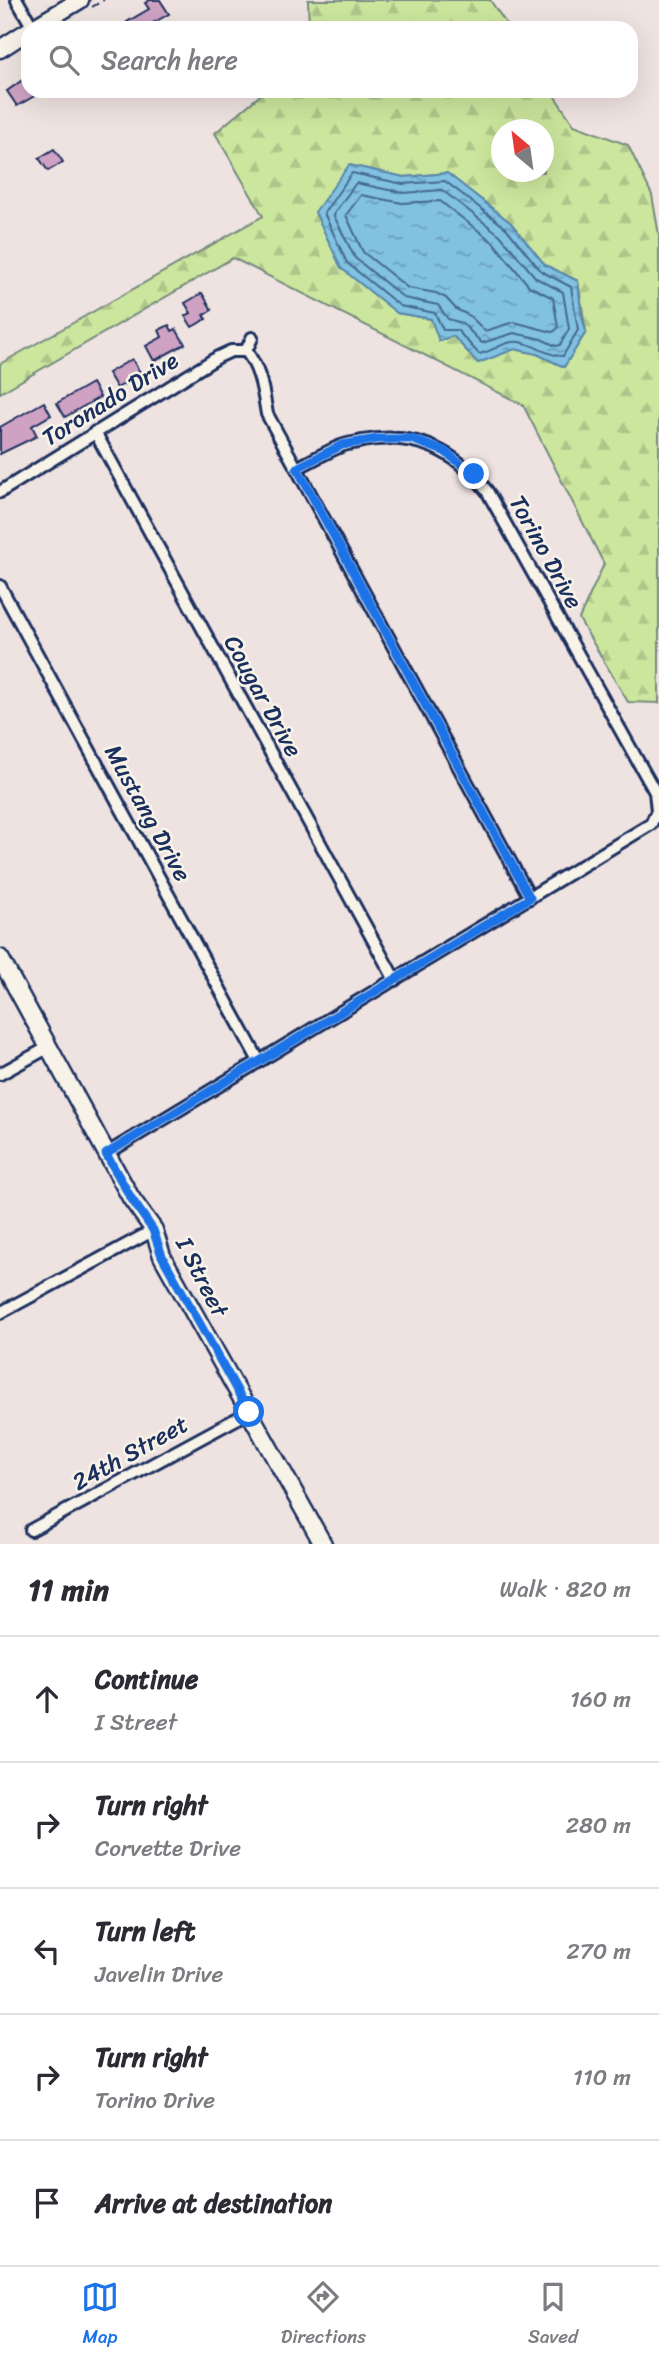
<!DOCTYPE html>
<meta charset="utf-8">
<style>
:root{--surface:#fff;--page:#f7f7f7;--text:#2b2b33;--muted:#7c7c81;--line:#e1e1e2;--accent:#1a73e8}
body{margin:0;font-family:Sriracha,sans-serif;background:var(--page);color:var(--text)}
.compass{position:absolute;left:491px;top:119px;width:63px;height:63px;border-radius:50%;background:var(--surface);box-shadow:0 7px 28px #0002;rotate:331deg}
.stop{position:absolute;width:21px;height:21px;margin:-16px;border:5px solid #1a73e8;border-radius:50%;background:#fff}
.stop.end{background:#1a73e8;border-color:#fff;box-shadow:0 2px 7px #0008}
.list{margin:0;padding:0;list-style:none}
h2{display:flex;justify-content:space-between;align-items:center;height:91px;margin:0;padding:0 28px;font-size:30px}
h2 small{font-size:23px;font-weight:400;color:var(--muted)}
.list li{display:grid;grid-template-columns:46px 1fr auto;gap:21px;align-items:center;box-sizing:border-box;height:126px;padding:0 28px;border-top:2px solid var(--line)}
.list b{display:block;font-size:26px;white-space:nowrap}
.list p{margin:0;font-size:23px;white-space:nowrap;color:var(--muted)}
.list em{font-size:23px;font-style:normal;color:var(--muted)}
.icon{flex:none;width:38px;height:38px;fill:none;stroke:currentColor;stroke-width:2;stroke-linecap:round;stroke-linejoin:round}
.map{position:relative;flex:none;width:659px;height:1544px;overflow:hidden}
.search{position:absolute;background:var(--surface);box-shadow:0 7px 28px #0002;left:21px;right:21px;top:21px;height:77px;display:flex;align-items:center;gap:18px;box-sizing:border-box;padding:0 24px;border-radius:21px;color:var(--muted);font-size:26px}
.sheet{height:721px;background:var(--surface)}
nav{display:flex;justify-content:space-around;align-items:center;box-sizing:border-box;height:98px;border-top:2px solid var(--line);background:var(--surface);font-size:19px;color:var(--muted)}
nav a{display:grid;justify-items:center;gap:4px}
nav .on{color:var(--accent)}
.map>svg:first-child{display:block}
.forest{fill:url(#forest-firs);stroke:#748a7e;stroke-width:2;fill-rule:evenodd}
.water{fill:url(#water-ripples);stroke:#5887ad;stroke-width:2}
.lines{fill:none;stroke-linecap:round;stroke-linejoin:round}
.shore{stroke:#446992;stroke-width:2}
.building{fill:#cfa2c4;stroke:#1b2f5e;stroke-width:2}
.street-casing{stroke:#1b2f5e;stroke-width:16}
.secondary-casing{stroke:#1b2f5e;stroke-width:21}
.path{stroke:#1b2f5e;stroke-width:2;stroke-dasharray:7 5;stroke-linecap:butt}
.street{stroke:#f7f3e8;stroke-width:10}
.secondary{stroke:#f7f3e8;stroke-width:16}
.route{stroke:#1a73e8;stroke-width:9}
.labels{text-anchor:middle;dominant-baseline:central;stroke-width:5;stroke-linejoin:round;paint-order:stroke}
.street-label{font-size:24px;fill:#1b2f5e;stroke:#f7f3e8}
</style>
<div class="map">
<svg width="659" height="1544" viewBox="0 0 659 1544">
<defs>
<pattern id="forest-firs" width="22" height="20" patternUnits="userSpaceOnUse" patternTransform="scale(1.75)"><rect width="22" height="20" fill="#cce69d"/><path d="M5 1l3.5 6h-7zM16 11l3.5 6h-7z" fill="#afc68a"/></pattern>
<pattern id="water-ripples" width="26" height="14" patternUnits="userSpaceOnUse" patternTransform="scale(1.75)"><rect width="26" height="14" fill="#81c1e1"/><path d="M2 4q2-2 4 0t4 0M15 11q2-2 4 0t4 0" fill="none" stroke="#699dba"/></pattern>
</defs>
<rect width="100%" height="100%" fill="#efe3e1"/>
<filter id="ink" filterUnits="userSpaceOnUse"><feTurbulence type="fractalNoise" baseFrequency=".0143" numOctaves="2"/><feDisplacementMap in="SourceGraphic" scale="14" xChannelSelector="R" yChannelSelector="G"/><feConvolveMatrix kernelMatrix="1 2 1 2 8 2 1 2 1" color-interpolation-filters="sRGB"/></filter>
<g filter="url(#ink)">
<g class="forest">
<path d="M308,0H490L509,28H309Z"/>
<path d="M265,91H551L574,125L628,145L652,195L659,235V703L628,702L579,619L604,564L523,405L233,258L0,393V364L263,216L215,133ZM502,130H544V172H502ZM349,165L404,177L447,173L511,223L545,265L578,281L586,332L564,367L537,354L514,349L478,363L453,335L431,319L397,313Z"/>
</g>
<path class="water" d="M349,165L404,177L447,173L511,223L545,265L578,281L581,312L586,332L564,367L537,354L515,349L478,363L453,336L439,341L431,319L397,313L341,268L315,212Z"/>
<g class="lines">
<g class="shore">
<path d="M352,173L403,184L445,181L506,228L541,271L571,287L578,330L563,356C547,357 530,340 513,342C501,343 491,352 479,354L457,330H443L435,313L400,306L347,263L324,213Z"/>
<path d="M356,183L403,193L442,190L500,235L536,278L563,292L569,329L560,345L556,346L541,339L514,333L482,343L462,323L448,319L438,305L404,298L355,258L334,216L335,212Z"/>
<path d="M361,195L402,203L440,201L493,242L529,286L553,298L558,327L555,331L552,332L514,322L485,331L470,316L456,309L446,298L436,293L408,288L363,252L346,215Z"/>
</g>
</g>
<g class="building">
<path d="M150,0H160L169,14L144,28H130L127,22L149,9L145,3Z"/>
<path d="M28,76V91H43L17,106L7,91Z"/>
<path d="M54,149L63,162L48,171L39,158Z"/>
<path d="M202,293L212,310L204,315L206,319L192,327L185,316L191,313L185,303Z"/>
<path d="M169,325L172,331L176,329L185,344L154,361L146,346L162,337L159,330Z"/>
<path d="M132,359L141,374L117,388L108,373Z"/>
<path d="M92,383L100,397L65,417L57,403Z"/>
<path d="M44,402L51,415L32,426L37,436L0,454V427Z"/>
</g>
<g class="lines">
<g class="street-casing">
<g id="street">
<path d="M17,0L33,28"/>
<path d="M246,351C261,370 263,392 267,414L530,898"/>
<path d="M246,351L252,338"/>
<path d="M95,432L395,980"/>
<path d="M0,492L218,357L231,351H246"/>
<path d="M0,586L259,1061"/>
<path d="M0,1074L49,1047"/>
<path d="M106,1154L651,824L657,811L655,792L487,491C455,450 415,431 362,441C355,443 348,443 341,446C326,452 311,461 297,468"/>
<path d="M0,1313L154,1230"/>
<path d="M31,1530L249,1412"/>
</g>
</g>
<g class="secondary-casing">
<g id="secondary">
<path d="M33,28L80,0"/>
<path d="M0,49L28,31"/>
<path d="M0,958L131,1198L154,1230L162,1256L323,1544"/>
</g>
</g>
<path class="path" d="M92,7L104,0"/>
<use href="#street" class="street"/>
<use href="#secondary" class="secondary"/>
</g>
</g>
<g class="lines" filter="url(#ink)">
<path class="route" d="M249,1412L162,1256L153,1230L131,1198L106,1154L530,898L297,468L342,445L377,439H411L444,451L474,474"/>
</g>
<g class="labels">
<g class="street-label">
<text transform="translate(110 399) rotate(-32)">Toronado Drive</text>
<text transform="translate(546 552) rotate(61)">Torino Drive</text>
<text transform="translate(263 696) rotate(61)">Cougar Drive</text>
<text transform="translate(148 813) rotate(61)">Mustang Drive</text>
<text transform="translate(202 1277) rotate(63)">I Street</text>
<text transform="translate(130 1453) rotate(-29)">24th Street</text>
</g>
</g>
</svg>
<svg class="compass" viewBox="-18 -18 36 36"><path d="M0-13l5 13h-10z" fill="#e53935"/><path d="M0 13l5-13h-10z" fill="#7c7c81"/></svg>
<div class="stop" style="left:249px;top:1412px"></div>
<div class="stop end" style="left:474px;top:474px"></div>
<div class="search"><svg class="icon" aria-label="search" viewBox="0 0 24 24"><circle cx="10" cy="10" r="6"/><path d="M15 15l6 6"/></svg>Search here</div>
</div>
<section class="sheet">
<h2>11 min<small>Walk · 820 m</small></h2>
<ul class="list">
<li><svg class="icon" aria-label="ahead" viewBox="0 0 24 24"><path d="M12 20V5M6 11l6-6 6 6"/></svg><div><b>Continue</b><p>I Street</p></div><em>160 m</em></li>
<li><svg class="icon" aria-label="right" viewBox="0 0 24 24"><path d="M7 20v-9h11M14 6l5 5-5 5"/></svg><div><b>Turn right</b><p>Corvette Drive</p></div><em>280 m</em></li>
<li><svg class="icon" aria-label="left" viewBox="0 0 24 24"><path d="M17 20v-9H6M10 6l-5 5 5 5"/></svg><div><b>Turn left</b><p>Javelin Drive</p></div><em>270 m</em></li>
<li><svg class="icon" aria-label="right" viewBox="0 0 24 24"><path d="M7 20v-9h11M14 6l5 5-5 5"/></svg><div><b>Turn right</b><p>Torino Drive</p></div><em>110 m</em></li>
<li><svg class="icon" aria-label="arrive" viewBox="0 0 24 24"><path d="M6 21V4h12l-3 4 3 4H6"/></svg><div><b>Arrive at destination</b></div></li>
</ul>
</section>
<nav>
<a class="on"><svg class="icon" aria-label="map" viewBox="0 0 24 24"><path d="M3 6l6-2 6 2 6-2v14l-6 2-6-2-6 2zM9 4v14M15 6v14"/></svg>Map</a>
<a><svg class="icon" aria-label="directions" viewBox="0 0 24 24"><path d="M12 3l9 9-9 9-9-9zM9 14v-3h6M13 9l2 2-2 2"/></svg>Directions</a>
<a><svg class="icon" aria-label="saved" viewBox="0 0 24 24"><path d="M7 4h10v16l-5-4-5 4z"/></svg>Saved</a>
</nav>
